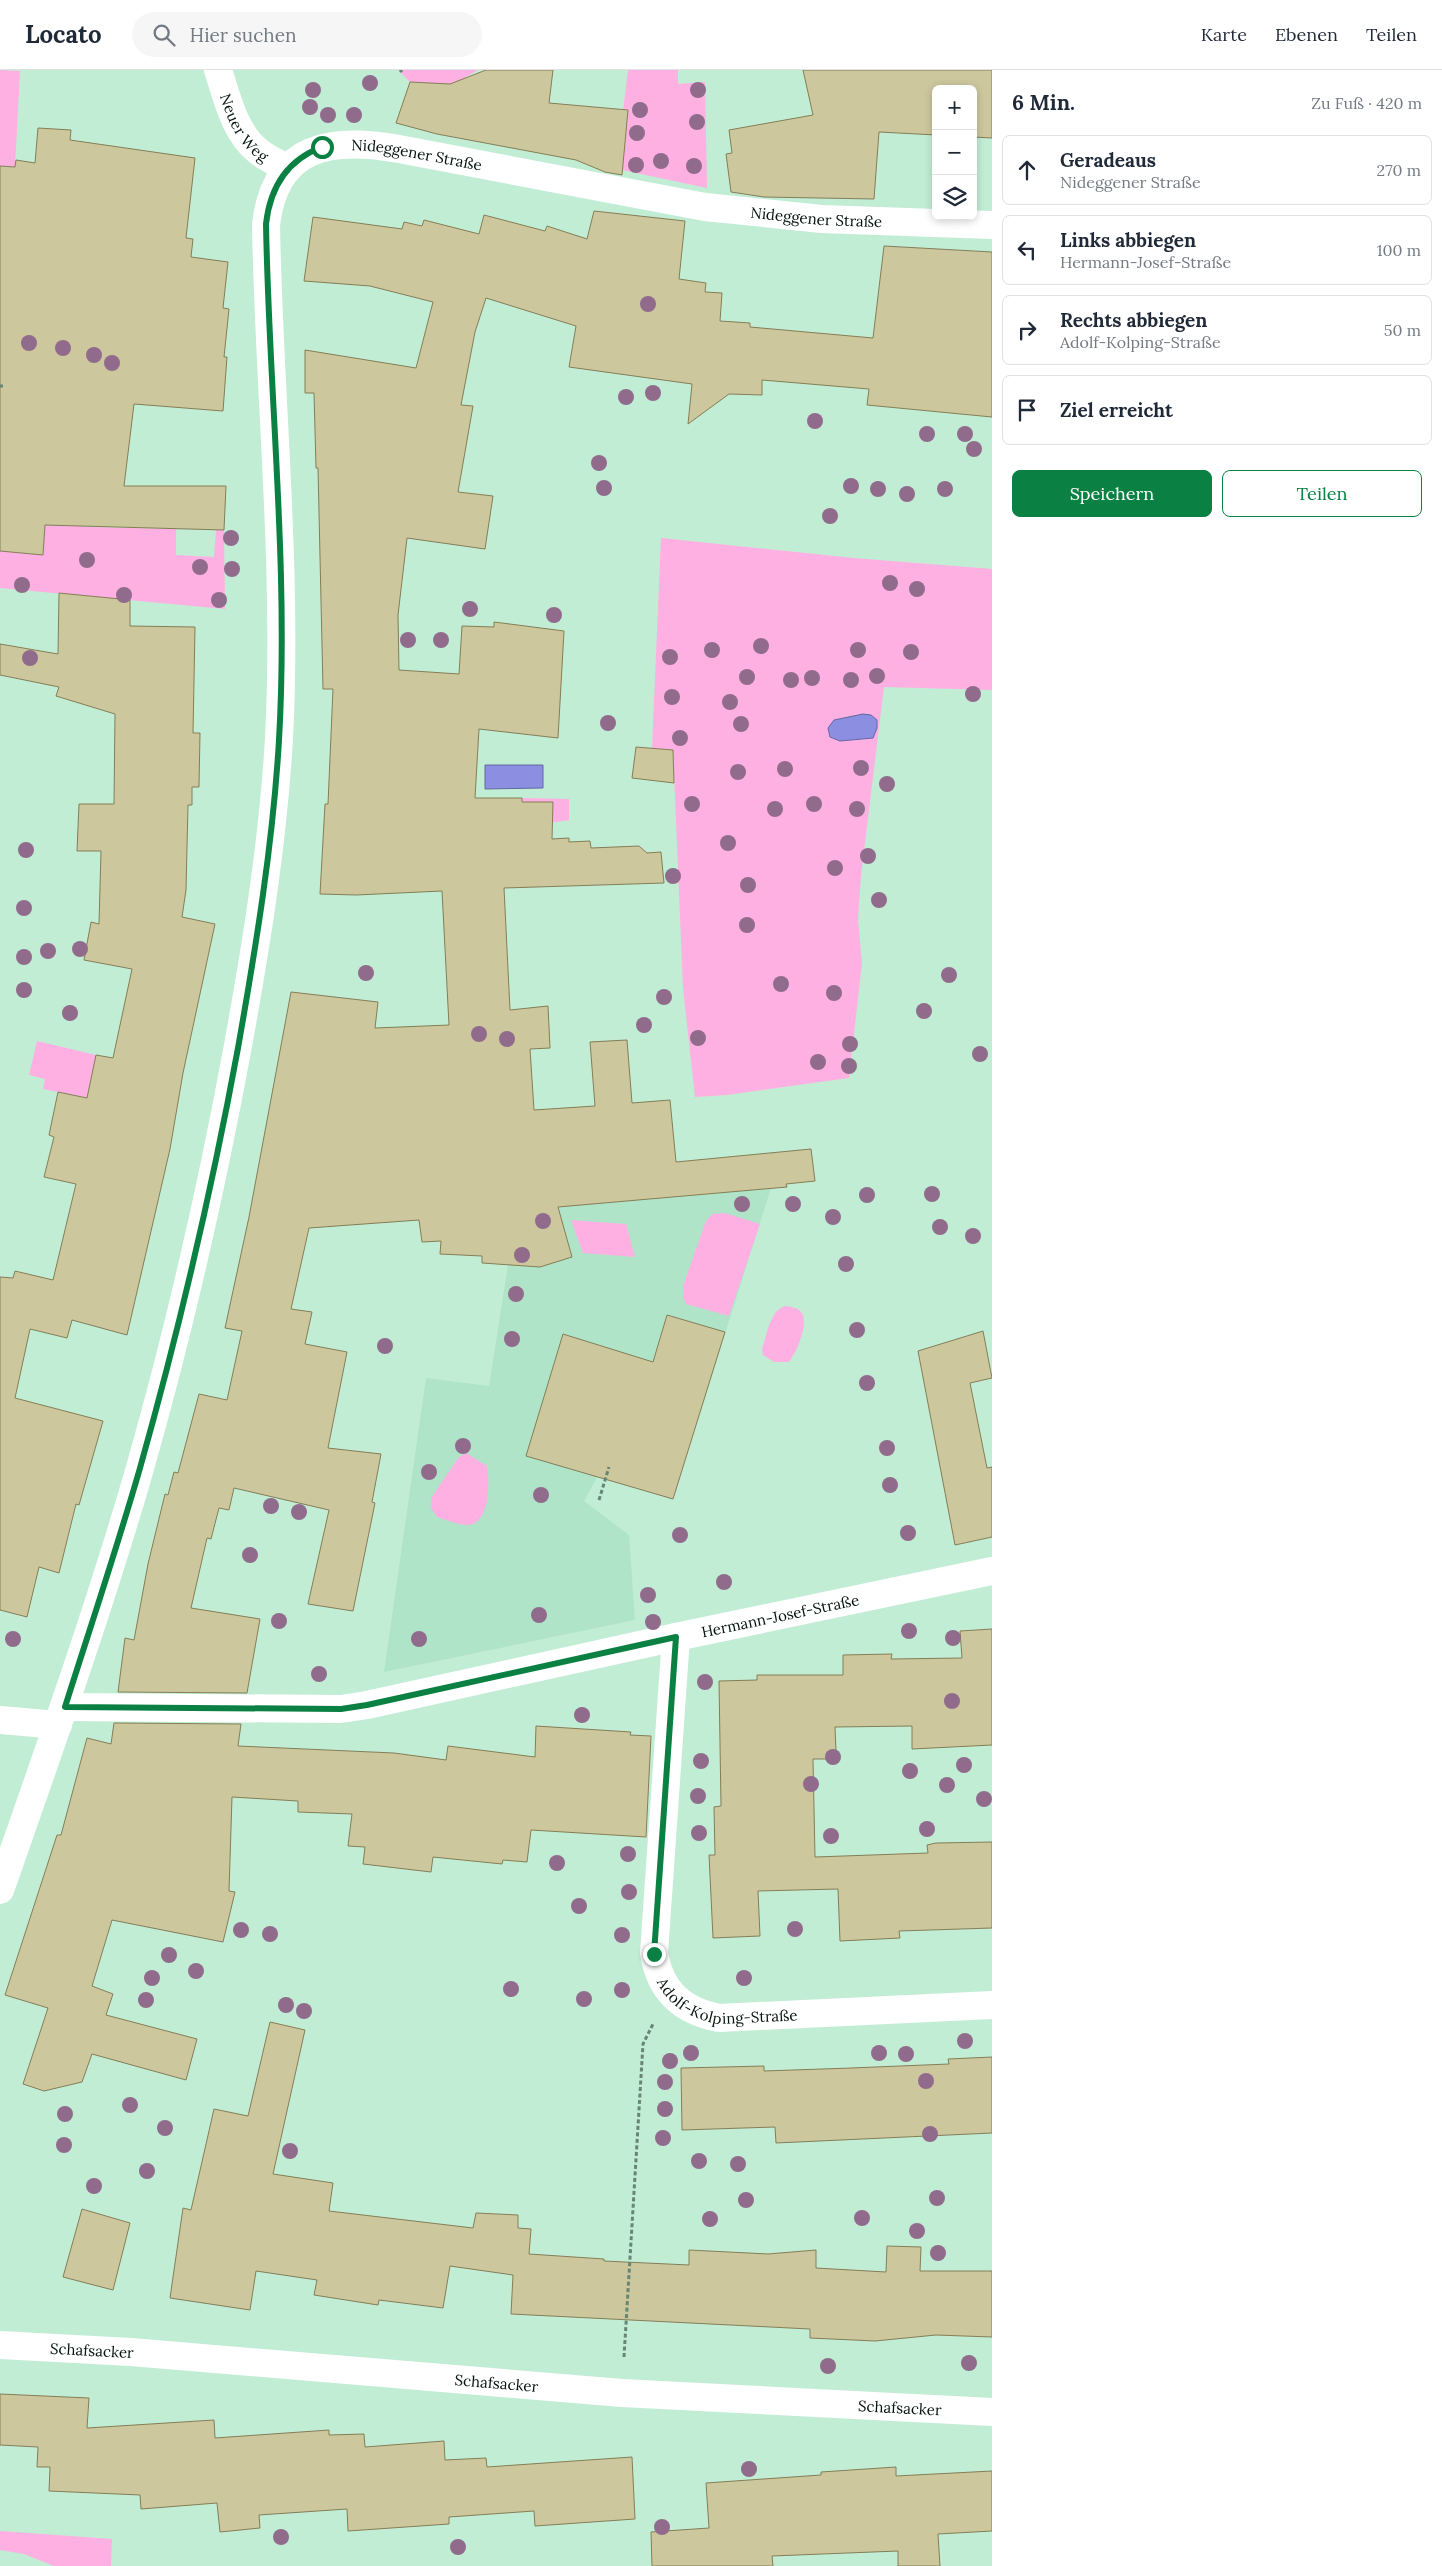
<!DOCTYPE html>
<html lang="de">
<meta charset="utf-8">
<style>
:root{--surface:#fff;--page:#f6f6f7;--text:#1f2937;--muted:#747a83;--line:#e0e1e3;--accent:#0b8043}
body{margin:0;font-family:Lora,serif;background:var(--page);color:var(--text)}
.controls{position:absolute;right:15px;top:15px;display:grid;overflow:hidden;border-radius:8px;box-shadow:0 2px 8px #0003}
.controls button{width:45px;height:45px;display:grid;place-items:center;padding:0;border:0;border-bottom:1px solid var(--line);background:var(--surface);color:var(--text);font:25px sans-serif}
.stop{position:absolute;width:15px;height:15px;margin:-11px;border:4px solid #0b8043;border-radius:50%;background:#fff}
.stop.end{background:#0b8043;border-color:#fff;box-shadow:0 1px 5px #0008}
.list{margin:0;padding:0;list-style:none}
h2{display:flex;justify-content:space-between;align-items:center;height:65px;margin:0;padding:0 20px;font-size:21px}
h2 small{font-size:16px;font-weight:400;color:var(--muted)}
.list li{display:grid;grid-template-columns:32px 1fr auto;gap:15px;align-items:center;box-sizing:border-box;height:70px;margin:0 10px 10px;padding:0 10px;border:1px solid var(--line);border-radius:8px}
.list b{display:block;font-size:19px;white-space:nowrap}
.list p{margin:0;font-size:16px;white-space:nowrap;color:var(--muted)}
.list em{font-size:16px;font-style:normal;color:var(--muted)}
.actions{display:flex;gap:10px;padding:15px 20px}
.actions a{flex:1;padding:11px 0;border:1px solid var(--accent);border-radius:8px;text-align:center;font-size:18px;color:var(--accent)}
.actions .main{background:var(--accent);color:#fff}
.icon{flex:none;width:28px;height:28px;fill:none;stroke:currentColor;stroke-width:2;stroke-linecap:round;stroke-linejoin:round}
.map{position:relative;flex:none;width:992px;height:2496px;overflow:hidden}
header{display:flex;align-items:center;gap:30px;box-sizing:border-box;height:70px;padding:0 25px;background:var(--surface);border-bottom:1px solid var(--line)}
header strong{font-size:24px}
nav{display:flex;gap:28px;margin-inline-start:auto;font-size:18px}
.search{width:350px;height:45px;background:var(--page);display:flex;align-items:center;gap:12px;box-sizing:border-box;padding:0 18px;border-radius:28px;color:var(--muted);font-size:19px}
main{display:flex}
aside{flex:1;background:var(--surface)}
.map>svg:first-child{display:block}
.built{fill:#b0e4c8}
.green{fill:#feb0e2}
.water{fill:#8b8ee1;stroke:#6269a1}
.building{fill:#ccc79d;stroke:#847e57}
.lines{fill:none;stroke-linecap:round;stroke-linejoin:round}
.path{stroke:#678574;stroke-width:3;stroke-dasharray:4 2.5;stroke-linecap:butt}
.street{stroke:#fff;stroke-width:28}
.tree{fill:#906b8c}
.route{stroke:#0b8043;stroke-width:6}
.labels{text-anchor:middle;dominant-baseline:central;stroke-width:4.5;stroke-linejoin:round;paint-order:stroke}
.street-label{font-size:15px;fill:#04130b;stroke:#c2edd5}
</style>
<header>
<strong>Locato</strong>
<div class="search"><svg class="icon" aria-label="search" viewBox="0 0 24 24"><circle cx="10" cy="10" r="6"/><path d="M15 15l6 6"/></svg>Hier suchen</div>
<nav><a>Karte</a><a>Ebenen</a><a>Teilen</a></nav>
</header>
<main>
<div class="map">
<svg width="992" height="2496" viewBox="0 0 992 2496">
<rect width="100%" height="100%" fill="#c2edd5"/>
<path class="built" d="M771,1118L673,1429L598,1406L584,1431L629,1465L635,1550L384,1602L426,1308L489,1316L508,1195L510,1141Z"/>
<g class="green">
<path d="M0,0L20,1L15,97L0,96Z"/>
<path d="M398,0H478L452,15L410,12Z"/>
<path d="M628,0H678V14L705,12L707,118L622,100L628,42L623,41Z"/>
<path d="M45,453L90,457L176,459V485L214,487L216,460H224L225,539L0,518V481L43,485Z"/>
<path d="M661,468L854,488L992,499V620L884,617L861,805L858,849L862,893L849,1008L727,1025L695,1027L683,918L673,680L652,678Z"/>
<path d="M522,728L569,729V750L524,757Z"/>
<path d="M37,971L96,985L87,1028L43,1019L45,1009L29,1005Z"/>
<path d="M725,1143L760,1154L729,1246L686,1234L683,1227V1216L706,1151L713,1144Z"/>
<path d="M571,1150L626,1154L635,1187L583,1183Z"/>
<path d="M786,1236C791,1237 798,1238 801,1242C810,1253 796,1283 789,1292H774L763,1285L762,1279C767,1265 770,1239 786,1236Z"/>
<path d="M466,1383L487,1396C490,1412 490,1454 468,1455C459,1455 447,1450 437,1447L431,1438V1428L459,1387Z"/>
<path d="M0,2461L112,2469L111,2496H54L24,2484L0,2480Z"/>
</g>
<g class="water">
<path d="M863,644L871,645L877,650V658L873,668L840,671L830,667L828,658L834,650Z"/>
<path d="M485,695H543V718L485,719Z"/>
</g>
<g class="building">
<path d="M486,0H553L549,33L628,40L622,105L605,102L576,90L437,64L396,53L410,12L450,14Z"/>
<path d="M803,0H992V68L973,67V19H936V65L879,62L874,129L764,127L731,122L726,84L732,83L729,60L813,45Z"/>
<path d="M38,58L71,60L70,70L195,88L186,168L193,169L191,187L228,192L223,238L229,239L224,287H227L223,341L134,334L124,416H226L224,460L45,455L43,485L0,481V96L15,97L16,90L35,93Z"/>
<path d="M594,141L685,151L679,209L706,213L705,222L722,223L720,251L750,253V257L873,268L884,176L992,182V347L867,335L869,319L762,310V325L729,324L688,354L692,314L569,297L576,256L486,228L475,262L461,335L473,336L458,422L493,426L485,479L407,468L398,545L399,600L459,604L462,556L494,557V552L564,561L558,668L479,659L475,728H522V732H553L552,769L569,768V772L590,771L591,778L639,776L647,783L661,782L664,813L504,818L510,940L548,936L550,978L530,979L534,1040L595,1036L590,972L627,970L632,1033L670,1030L676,1092L811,1079L815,1111L786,1114L787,1117L558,1137L572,1187L540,1197L482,1193V1186L440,1184L441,1171L422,1172L419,1150L309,1158L291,1239L312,1242L305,1274L347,1282L328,1378L381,1384L372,1432L375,1433L353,1541L308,1534L329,1440L234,1418L229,1440L219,1438L211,1469L207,1468L191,1538L260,1549L247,1623L118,1622L125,1568L134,1570L148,1494L165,1424L168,1425L174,1402L178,1403L199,1324L227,1330L242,1261L225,1258L249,1147L291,922L378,932L375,958L449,955L442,821L356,825L320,824L325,734H328L333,619H323L318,398H316L314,323H305V280L416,298L433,232L370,216L304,211L313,147L402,159L404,152L422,156L424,150L479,164L484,145L545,161L547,156L587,169Z"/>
<path d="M59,523L130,530V556L195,557L193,663H200L199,717H192V735H188L186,820L182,847L215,854L183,1003L170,1079L127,1265L72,1250L67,1268L30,1259L15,1328L103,1351L79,1435L76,1434L59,1503L39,1497L27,1547L0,1540V1207L13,1208L15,1201L53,1210L76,1114L44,1107L54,1067L49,1065L58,1022L87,1028L96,985L113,988L132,899L84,890L91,852L99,854L101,781H77L79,734H114L115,644L56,626L59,617L0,605V574L58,584Z"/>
<path d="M636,677L673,680L674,713L632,708Z"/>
<path d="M667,1245L725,1262L673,1429L526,1386L563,1264L653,1292Z"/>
<path d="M983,1261L992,1308L970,1313L987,1398L992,1397V1467L955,1475L918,1281Z"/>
<path d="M992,1559V1675L912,1679V1656L835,1657L836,1681L827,1682L828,1689H813L815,1787L928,1783L927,1775L936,1773L992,1772V1858L899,1861L900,1868L840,1871L838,1819L758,1821L760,1866L713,1868L709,1785H715L714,1737L721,1736L719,1611L757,1610V1605H843V1585L892,1584L891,1589L962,1588L960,1561Z"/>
<path d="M114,1653L241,1654L238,1676L394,1683L446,1690L448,1676L535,1687L536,1656L631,1662L630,1665L651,1666L646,1767L531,1760L527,1792L503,1790L502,1794L433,1787L431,1802L363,1794L365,1777L348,1776L352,1744L298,1742V1731L232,1727L229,1821L235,1822L223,1872L112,1850L92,1916L113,1924L106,1945L197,1969L186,2010L92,1984L82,2012L44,2021L23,2014L48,1938L5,1925L57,1765H61L87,1668L111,1674Z"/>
<path d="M270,1952L305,1960L273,2104L333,2113L329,2141L473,2158L476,2143L518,2145V2158L531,2159L529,2184L604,2189V2191L689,2195V2180L768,2184L816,2180V2198L886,2202L887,2176L921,2177L920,2201H992V2267L936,2265L875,2271L810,2268V2259L511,2244L513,2205L450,2196L443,2238L379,2230L378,2235L314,2225L317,2210L256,2201L250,2240L170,2228L183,2138L191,2140L214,2039L248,2046Z"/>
<path d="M992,1987V2063L776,2073L775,2057L682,2060L681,1998L764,1996V2001L851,1998L949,1994L948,1989Z"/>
<path d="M82,2139L130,2153L113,2220L63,2207Z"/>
<path d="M0,2324L89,2328L87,2358L214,2350L215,2368L329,2360V2365L364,2364L365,2377L444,2371L445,2390L486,2388L487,2397L632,2387L635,2449L535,2456L534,2441L449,2447V2454L348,2461L347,2439L259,2445L260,2458L220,2462L217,2433L141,2439L140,2425L49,2421L50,2397H37L38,2377L0,2375Z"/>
<path d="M896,2397V2406L992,2401V2461L938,2464L940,2496H898V2481L772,2486L773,2496H652L651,2462L709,2458L706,2413L821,2405V2402Z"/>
</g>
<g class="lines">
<g class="path">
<path d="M400,2L402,0"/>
<path d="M0,316H3"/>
<path d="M599,1430L609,1397"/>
<path d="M624,2287L643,1974L653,1954"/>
</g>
<g class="street">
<path id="s1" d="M218,0C227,27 234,62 258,81C266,88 278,93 288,99"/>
<path id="s2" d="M676,1567L654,1883C660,1921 682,1941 719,1948L992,1935"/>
<path id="s3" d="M65,1637L341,1639L367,1635L676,1567L992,1501"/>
<path d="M0,1650L58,1655"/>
<path id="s4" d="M0,1820C49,1680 99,1540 140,1398C179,1261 211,1121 237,981C256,877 273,773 279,668C288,496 269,326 266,155C275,74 332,67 399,79L705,137L822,149L992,155"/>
<path id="s5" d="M0,2275L131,2282L622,2323L992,2342"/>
</g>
</g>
<g class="tree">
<circle cx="370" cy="13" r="8"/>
<circle cx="313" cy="20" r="8"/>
<circle cx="698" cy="20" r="8"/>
<circle cx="310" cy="37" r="8"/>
<circle cx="640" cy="40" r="8"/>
<circle cx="328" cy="45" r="8"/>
<circle cx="354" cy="45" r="8"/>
<circle cx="697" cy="52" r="8"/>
<circle cx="637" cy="63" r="8"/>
<circle cx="661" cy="91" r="8"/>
<circle cx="636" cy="95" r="8"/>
<circle cx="694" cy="96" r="8"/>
<circle cx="648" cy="234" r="8"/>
<circle cx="29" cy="273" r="8"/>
<circle cx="63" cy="278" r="8"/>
<circle cx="94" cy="285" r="8"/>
<circle cx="112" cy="293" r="8"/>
<circle cx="653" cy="323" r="8"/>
<circle cx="626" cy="327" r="8"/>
<circle cx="815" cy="351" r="8"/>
<circle cx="927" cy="364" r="8"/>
<circle cx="965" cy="364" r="8"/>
<circle cx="974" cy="379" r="8"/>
<circle cx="599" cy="393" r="8"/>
<circle cx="851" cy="416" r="8"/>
<circle cx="604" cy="418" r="8"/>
<circle cx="878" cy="419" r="8"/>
<circle cx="945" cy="419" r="8"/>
<circle cx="907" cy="424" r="8"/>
<circle cx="830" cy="446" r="8"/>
<circle cx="231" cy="468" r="8"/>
<circle cx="87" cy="490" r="8"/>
<circle cx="200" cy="497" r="8"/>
<circle cx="232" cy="499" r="8"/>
<circle cx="890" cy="513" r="8"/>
<circle cx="22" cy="515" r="8"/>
<circle cx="917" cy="519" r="8"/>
<circle cx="124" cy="525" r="8"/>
<circle cx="219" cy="530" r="8"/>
<circle cx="470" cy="539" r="8"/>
<circle cx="554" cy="545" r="8"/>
<circle cx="408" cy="570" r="8"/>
<circle cx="441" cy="570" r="8"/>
<circle cx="761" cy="576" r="8"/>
<circle cx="712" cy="580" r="8"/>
<circle cx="858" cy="580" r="8"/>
<circle cx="911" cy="582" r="8"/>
<circle cx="670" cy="587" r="8"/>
<circle cx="30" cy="588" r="8"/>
<circle cx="877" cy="606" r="8"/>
<circle cx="747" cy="607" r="8"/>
<circle cx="812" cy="608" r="8"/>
<circle cx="791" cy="610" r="8"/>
<circle cx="851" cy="610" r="8"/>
<circle cx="973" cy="624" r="8"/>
<circle cx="672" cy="627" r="8"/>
<circle cx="730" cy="632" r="8"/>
<circle cx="608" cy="653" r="8"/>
<circle cx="741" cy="654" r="8"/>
<circle cx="680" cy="668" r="8"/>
<circle cx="861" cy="698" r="8"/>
<circle cx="785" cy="699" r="8"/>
<circle cx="738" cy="702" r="8"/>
<circle cx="887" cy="714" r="8"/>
<circle cx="692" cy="734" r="8"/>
<circle cx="814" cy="734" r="8"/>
<circle cx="775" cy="739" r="8"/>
<circle cx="857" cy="739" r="8"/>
<circle cx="728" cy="773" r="8"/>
<circle cx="26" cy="780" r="8"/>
<circle cx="868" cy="786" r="8"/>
<circle cx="835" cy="798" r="8"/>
<circle cx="673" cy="806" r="8"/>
<circle cx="748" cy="815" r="8"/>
<circle cx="879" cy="830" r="8"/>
<circle cx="24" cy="838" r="8"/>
<circle cx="747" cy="855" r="8"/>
<circle cx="80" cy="879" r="8"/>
<circle cx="48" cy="881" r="8"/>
<circle cx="24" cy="887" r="8"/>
<circle cx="366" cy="903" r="8"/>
<circle cx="949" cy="905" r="8"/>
<circle cx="781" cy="914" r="8"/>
<circle cx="24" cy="920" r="8"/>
<circle cx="834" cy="923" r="8"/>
<circle cx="664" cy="927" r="8"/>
<circle cx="924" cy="941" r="8"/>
<circle cx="70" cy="943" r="8"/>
<circle cx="644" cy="955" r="8"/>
<circle cx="479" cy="964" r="8"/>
<circle cx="698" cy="968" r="8"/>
<circle cx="507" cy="969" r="8"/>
<circle cx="850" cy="974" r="8"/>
<circle cx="980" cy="984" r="8"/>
<circle cx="818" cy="992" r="8"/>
<circle cx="849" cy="996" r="8"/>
<circle cx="932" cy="1124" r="8"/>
<circle cx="867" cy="1125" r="8"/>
<circle cx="742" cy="1134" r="8"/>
<circle cx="793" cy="1134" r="8"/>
<circle cx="833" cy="1147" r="8"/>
<circle cx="543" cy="1151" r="8"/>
<circle cx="940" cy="1157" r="8"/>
<circle cx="973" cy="1166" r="8"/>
<circle cx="522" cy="1185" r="8"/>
<circle cx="846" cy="1194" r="8"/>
<circle cx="516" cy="1224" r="8"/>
<circle cx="857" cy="1260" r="8"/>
<circle cx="512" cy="1269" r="8"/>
<circle cx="385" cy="1276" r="8"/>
<circle cx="867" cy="1313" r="8"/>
<circle cx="463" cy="1376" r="8"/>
<circle cx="887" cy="1378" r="8"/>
<circle cx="429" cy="1402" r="8"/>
<circle cx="890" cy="1415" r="8"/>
<circle cx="541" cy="1425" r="8"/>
<circle cx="271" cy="1436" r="8"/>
<circle cx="299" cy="1442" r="8"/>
<circle cx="908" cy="1463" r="8"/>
<circle cx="680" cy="1465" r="8"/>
<circle cx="250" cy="1485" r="8"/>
<circle cx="724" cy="1512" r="8"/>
<circle cx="648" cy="1525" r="8"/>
<circle cx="539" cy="1545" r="8"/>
<circle cx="279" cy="1551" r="8"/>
<circle cx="653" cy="1552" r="8"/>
<circle cx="909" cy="1561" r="8"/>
<circle cx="953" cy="1568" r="8"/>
<circle cx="13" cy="1569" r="8"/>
<circle cx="419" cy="1569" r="8"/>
<circle cx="319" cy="1604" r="8"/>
<circle cx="705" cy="1612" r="8"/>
<circle cx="952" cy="1631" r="8"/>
<circle cx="582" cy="1645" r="8"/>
<circle cx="833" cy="1687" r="8"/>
<circle cx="701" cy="1691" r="8"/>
<circle cx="964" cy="1695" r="8"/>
<circle cx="910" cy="1701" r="8"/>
<circle cx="811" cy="1714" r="8"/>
<circle cx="947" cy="1715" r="8"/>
<circle cx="698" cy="1726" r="8"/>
<circle cx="984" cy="1729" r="8"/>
<circle cx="927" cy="1759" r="8"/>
<circle cx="699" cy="1763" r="8"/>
<circle cx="831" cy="1766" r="8"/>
<circle cx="628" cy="1784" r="8"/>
<circle cx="557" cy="1793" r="8"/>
<circle cx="629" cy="1822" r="8"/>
<circle cx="579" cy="1836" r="8"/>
<circle cx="795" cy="1859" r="8"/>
<circle cx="241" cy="1860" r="8"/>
<circle cx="270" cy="1864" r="8"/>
<circle cx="622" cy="1865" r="8"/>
<circle cx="169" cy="1885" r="8"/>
<circle cx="196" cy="1901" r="8"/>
<circle cx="152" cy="1908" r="8"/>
<circle cx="744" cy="1908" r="8"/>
<circle cx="511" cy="1919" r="8"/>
<circle cx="622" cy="1920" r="8"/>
<circle cx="584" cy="1929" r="8"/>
<circle cx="146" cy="1930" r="8"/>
<circle cx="286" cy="1935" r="8"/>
<circle cx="304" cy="1941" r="8"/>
<circle cx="965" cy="1971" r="8"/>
<circle cx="691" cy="1983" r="8"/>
<circle cx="879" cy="1983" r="8"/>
<circle cx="906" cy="1984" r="8"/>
<circle cx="670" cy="1991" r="8"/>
<circle cx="926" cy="2011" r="8"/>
<circle cx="665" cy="2012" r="8"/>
<circle cx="130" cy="2035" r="8"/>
<circle cx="665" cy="2039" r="8"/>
<circle cx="65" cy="2044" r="8"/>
<circle cx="165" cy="2058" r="8"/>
<circle cx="930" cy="2064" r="8"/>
<circle cx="663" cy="2068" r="8"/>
<circle cx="64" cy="2075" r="8"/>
<circle cx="290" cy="2081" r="8"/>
<circle cx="699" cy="2091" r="8"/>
<circle cx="738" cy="2094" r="8"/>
<circle cx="147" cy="2101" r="8"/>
<circle cx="94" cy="2116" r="8"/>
<circle cx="937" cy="2128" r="8"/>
<circle cx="746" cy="2130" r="8"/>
<circle cx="862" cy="2148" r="8"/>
<circle cx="710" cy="2149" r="8"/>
<circle cx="917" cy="2161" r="8"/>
<circle cx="938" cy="2183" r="8"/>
<circle cx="969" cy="2293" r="8"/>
<circle cx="828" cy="2296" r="8"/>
<circle cx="749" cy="2399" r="8"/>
<circle cx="662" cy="2457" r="8"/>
<circle cx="281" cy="2467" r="8"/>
<circle cx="458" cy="2477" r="8"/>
</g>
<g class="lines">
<path class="route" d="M322,77C287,90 270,118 266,154C269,327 289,497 279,670C273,773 256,876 238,978C212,1119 179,1260 140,1398C117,1478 90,1558 65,1637L341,1639L367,1635L676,1567L654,1884"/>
</g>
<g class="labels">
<g class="street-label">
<text stroke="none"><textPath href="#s1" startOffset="64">Neuer Weg</textPath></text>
<text stroke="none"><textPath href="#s4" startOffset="1900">Nideggener Straße</textPath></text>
<text stroke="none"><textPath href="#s4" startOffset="2305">Nideggener Straße</textPath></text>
<text stroke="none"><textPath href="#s3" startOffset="725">Hermann-Josef-Straße</textPath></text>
<text stroke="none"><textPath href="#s2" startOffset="419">Adolf-Kolping-Straße</textPath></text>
<text stroke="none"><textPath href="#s5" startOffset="92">Schafsacker</textPath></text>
<text stroke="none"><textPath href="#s5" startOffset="498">Schafsacker</textPath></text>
<text stroke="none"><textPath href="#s5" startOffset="902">Schafsacker</textPath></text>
</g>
</g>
</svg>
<div class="controls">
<button>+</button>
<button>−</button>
<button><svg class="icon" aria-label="layers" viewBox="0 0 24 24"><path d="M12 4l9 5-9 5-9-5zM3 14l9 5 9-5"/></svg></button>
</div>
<div class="stop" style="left:322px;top:77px"></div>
<div class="stop end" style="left:654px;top:1884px"></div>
</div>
<aside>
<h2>6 Min.<small>Zu Fuß · 420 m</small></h2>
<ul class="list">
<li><svg class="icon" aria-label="ahead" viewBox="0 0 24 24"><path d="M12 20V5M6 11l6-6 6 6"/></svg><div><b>Geradeaus</b><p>Nideggener Straße</p></div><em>270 m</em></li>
<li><svg class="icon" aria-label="left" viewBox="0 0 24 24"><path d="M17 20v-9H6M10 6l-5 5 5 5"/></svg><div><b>Links abbiegen</b><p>Hermann-Josef-Straße</p></div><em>100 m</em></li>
<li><svg class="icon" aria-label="right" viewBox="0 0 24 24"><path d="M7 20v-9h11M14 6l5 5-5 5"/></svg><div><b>Rechts abbiegen</b><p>Adolf-Kolping-Straße</p></div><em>50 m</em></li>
<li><svg class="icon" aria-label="arrive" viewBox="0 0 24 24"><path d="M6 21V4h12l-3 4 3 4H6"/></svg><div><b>Ziel erreicht</b></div></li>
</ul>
<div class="actions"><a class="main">Speichern</a><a>Teilen</a></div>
</aside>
</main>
